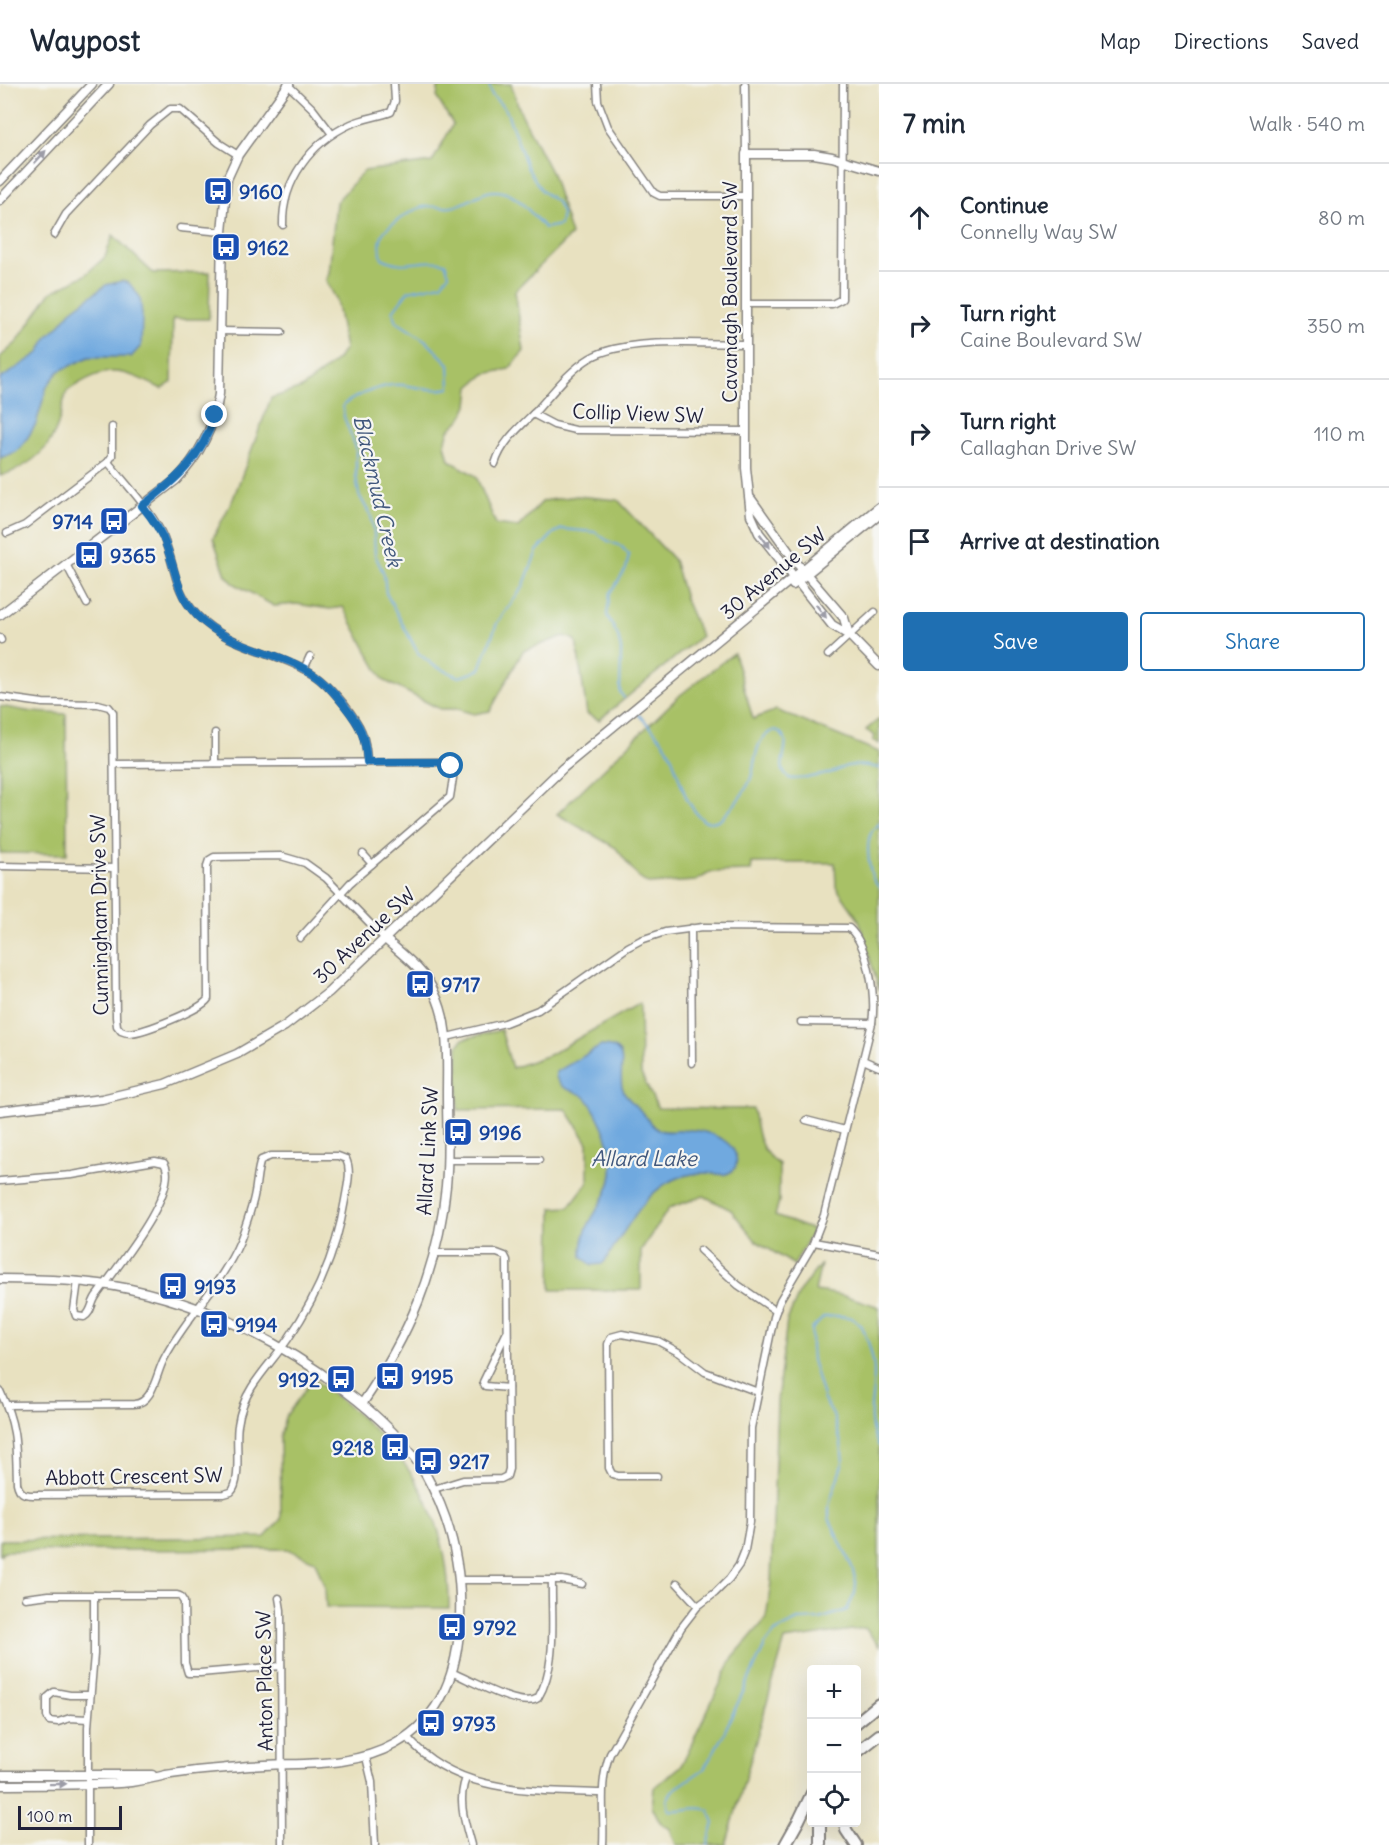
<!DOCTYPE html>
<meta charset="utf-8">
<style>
:root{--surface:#fff;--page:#f2f2f3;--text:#1f2937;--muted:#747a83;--line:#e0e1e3;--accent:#1f6fb2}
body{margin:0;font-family:Delius,sans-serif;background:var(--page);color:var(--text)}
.controls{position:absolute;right:18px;bottom:18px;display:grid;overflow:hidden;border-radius:6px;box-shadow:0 6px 24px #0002}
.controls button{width:54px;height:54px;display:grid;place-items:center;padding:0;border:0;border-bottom:2px solid var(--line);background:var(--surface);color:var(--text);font:30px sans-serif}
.scale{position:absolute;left:18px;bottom:15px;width:104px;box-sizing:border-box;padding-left:6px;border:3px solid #22223b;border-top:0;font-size:16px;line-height:21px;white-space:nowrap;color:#22223b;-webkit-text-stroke:4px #f6f6f2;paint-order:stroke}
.stop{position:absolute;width:18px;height:18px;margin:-14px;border:4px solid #1f6fb2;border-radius:50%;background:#fff}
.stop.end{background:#1f6fb2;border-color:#fff;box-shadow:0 2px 6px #0008}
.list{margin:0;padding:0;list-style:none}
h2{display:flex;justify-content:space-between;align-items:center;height:78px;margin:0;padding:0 24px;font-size:26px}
h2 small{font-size:20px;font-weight:400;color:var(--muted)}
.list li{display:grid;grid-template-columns:39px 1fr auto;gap:18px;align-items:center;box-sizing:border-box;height:108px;padding:0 24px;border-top:2px solid var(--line)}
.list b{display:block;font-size:22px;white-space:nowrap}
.list p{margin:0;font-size:20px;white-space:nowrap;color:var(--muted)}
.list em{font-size:20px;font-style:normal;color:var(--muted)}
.actions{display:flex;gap:12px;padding:18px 24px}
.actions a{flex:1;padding:14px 0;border:2px solid var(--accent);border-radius:6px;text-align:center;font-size:21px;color:var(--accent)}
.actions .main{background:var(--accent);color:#fff}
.icon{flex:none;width:33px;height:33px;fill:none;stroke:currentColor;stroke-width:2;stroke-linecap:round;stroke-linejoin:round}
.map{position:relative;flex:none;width:879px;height:1761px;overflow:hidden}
header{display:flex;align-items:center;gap:36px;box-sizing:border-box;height:84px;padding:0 30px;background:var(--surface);border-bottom:2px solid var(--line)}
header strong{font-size:28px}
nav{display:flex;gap:33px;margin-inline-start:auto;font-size:21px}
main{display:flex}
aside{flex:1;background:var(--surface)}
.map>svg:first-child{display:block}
.green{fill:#a8c166;stroke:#657250;stroke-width:1.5}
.water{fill:#6fa9df;stroke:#48668d;stroke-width:1.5}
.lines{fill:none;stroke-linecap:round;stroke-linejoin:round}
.stream{stroke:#6fa9df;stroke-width:2}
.street-casing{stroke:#85827e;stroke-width:9}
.secondary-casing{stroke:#85827e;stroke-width:11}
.highway-casing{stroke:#85827e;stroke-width:14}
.street{stroke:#fff;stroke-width:6}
.secondary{stroke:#fff;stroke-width:8}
.highway{stroke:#fff;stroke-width:10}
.oneway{fill:#9c9ca7}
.route{stroke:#1f6fb2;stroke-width:8}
.labels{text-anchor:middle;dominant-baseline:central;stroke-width:4.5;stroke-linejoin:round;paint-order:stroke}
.transit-label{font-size:20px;font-weight:bold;fill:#164399;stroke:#f6f6f2;text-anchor:start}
.street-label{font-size:20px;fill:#22223b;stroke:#f6f6f2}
.water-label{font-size:21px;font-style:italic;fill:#41587d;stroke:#f6f6f2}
</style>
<header>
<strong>Waypost</strong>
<nav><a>Map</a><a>Directions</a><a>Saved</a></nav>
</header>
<main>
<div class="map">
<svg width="879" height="1761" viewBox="0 0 879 1761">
<rect width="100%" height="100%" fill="#f6f6f2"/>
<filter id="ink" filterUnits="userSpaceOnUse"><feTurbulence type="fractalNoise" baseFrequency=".0167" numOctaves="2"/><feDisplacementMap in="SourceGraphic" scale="12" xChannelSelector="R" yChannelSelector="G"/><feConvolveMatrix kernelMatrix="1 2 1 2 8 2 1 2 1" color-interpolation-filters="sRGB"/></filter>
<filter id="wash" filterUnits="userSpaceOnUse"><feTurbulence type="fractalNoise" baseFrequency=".008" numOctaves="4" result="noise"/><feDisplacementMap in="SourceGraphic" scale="24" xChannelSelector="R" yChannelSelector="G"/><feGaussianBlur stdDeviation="1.35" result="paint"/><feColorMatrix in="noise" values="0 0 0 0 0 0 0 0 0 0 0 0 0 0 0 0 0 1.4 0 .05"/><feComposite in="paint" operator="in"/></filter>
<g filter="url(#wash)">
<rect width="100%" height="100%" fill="#e8e1c0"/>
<g class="green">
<path d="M439,0H511L520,27L552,90L571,151L515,207L524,267L509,285L485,290L470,303L468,321L461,335L449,346L445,360L449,376L476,392L496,440L518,443L543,417L577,412L618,416L674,476L686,518L701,552L599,636L587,630L576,556L564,552L523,567L490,627L474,630L457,625H440L383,596L343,523L330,525L296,520L274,522L233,499L226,491L213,454L233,415L271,314L302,304L337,276L345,265L336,215L326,196L329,189L336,118L364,87L432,78L453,40L437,14Z"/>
<path d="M113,151L153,189L210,188L209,235H173L172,298L162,305C119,284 108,280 67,307C62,320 61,336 55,348C45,371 23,385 0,392V273L16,259L50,209L85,191L105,173Z"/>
<path d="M734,569L753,635L776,626L879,668V906L859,836L836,803L835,779H752L751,787L711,788L696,797L648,800L639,794L616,764L557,730L679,612Z"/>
<path d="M0,622L32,628L66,630L67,770L0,769Z"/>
<path d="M879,635V660L873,656L875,652L866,646Z"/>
<path d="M640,919L641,990L658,1024L753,1025C756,1045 759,1069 779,1080V1117L775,1132L813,1146L794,1181L756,1157L731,1126L704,1112L669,1124L641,1166V1206H551L552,1124L569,1123L588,1098V1059L566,1025L458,1026V962L463,955L501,946L512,984L549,971Z"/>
<path d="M821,1180L815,1207C838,1209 858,1215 879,1223V1318L876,1334L879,1340V1562L865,1544L785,1556L726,1761H676L670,1745L660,1738L652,1722L654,1704L681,1682L733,1573L766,1535L771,1498L777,1317L787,1237L801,1205Z"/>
<path d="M313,1295C396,1355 450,1416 449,1524L326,1523L325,1504L315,1477L287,1465L4,1467L0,1471V1456L265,1453L281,1435L280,1353L285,1333Z"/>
</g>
<g class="water">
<path d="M122,197L129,199L140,213L142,231L141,262L131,273H89L59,287L47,302L36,340L25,358L16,368L0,374V295L39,269L47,253L57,244L71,227L106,201Z"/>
<path d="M601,962C632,962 618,983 622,1003C625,1013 634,1020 642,1028C646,1032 651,1042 657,1045C666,1050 678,1046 688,1046C705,1046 729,1054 735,1069C737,1075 738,1082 733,1086C725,1094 716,1089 707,1089C658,1089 641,1122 617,1158C611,1166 609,1173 602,1180L592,1181L582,1173C581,1141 597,1131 608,1105C619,1081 607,1050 596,1029C593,1024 589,1016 585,1013C573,1004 563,1009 556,993V988Z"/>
</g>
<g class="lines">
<g class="stream">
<path d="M489,0L492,11L506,26L528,85L542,107L557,118L562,129L560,141L545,144C532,132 521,113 503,108C482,103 470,120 451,123C442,124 432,121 423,123C413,125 385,143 382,151C379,159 380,166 382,174C407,187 421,173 445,179L449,190L441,200L408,207L393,227L397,238L425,256L449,280L450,304C432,308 419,303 402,301C385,299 356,311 343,321L344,333L356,364V392L359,411L371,432L374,448L375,471L384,490L386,509L418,569L433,581L459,593L472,589L480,585L497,539L523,503L537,467L554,449L562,445L595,448L608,457L621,462L629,471L626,485L610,510L607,531L618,552L621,566L620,608L624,614"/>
<path d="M636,628C646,639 659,650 667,663C681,689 680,716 704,737C708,738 714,738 718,736C729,730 743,710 749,699C757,682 752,653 775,646C800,656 770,681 789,694C795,697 823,691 830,689C836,688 841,683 847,682C858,680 868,682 879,684"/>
<path d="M879,740C877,742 874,744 872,747C865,758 868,794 879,803"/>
<path d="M708,1761L714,1739L709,1726C695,1721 683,1728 669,1726L667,1716L672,1707L704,1685L722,1653L765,1561L775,1548L798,1536L820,1535L847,1526L855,1509L856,1498L852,1483L829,1434V1420L843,1378L841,1359L833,1331L824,1316L812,1276L811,1262L812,1245L824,1233C834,1232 843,1231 852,1234C866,1240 874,1275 874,1289C874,1314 864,1336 879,1362"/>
</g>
</g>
</g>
<g filter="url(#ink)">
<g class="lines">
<g class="street-casing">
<g id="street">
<path d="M287,0L313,25L332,50"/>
<path d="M597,0L598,17L608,43L654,109L660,112H746"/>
<path d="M745,0L746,70"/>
<path d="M283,141C282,97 311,58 351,40C364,34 378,33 391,28L395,17L394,0"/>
<path d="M180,144L222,148"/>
<path d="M54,151L66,130L150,41L170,25H180L219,59L238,71"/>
<path d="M746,220H832L842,215L843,0"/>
<path d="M220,247L282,248"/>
<path d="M533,330L554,341L575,346L745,347"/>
<path d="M108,378C126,400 148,423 161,448C176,478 171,503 197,531C228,564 278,567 315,591C327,599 335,610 344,620C361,642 366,651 367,678"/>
<path d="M495,380C502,357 521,342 537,326C553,308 570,286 590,274C625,253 704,260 745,260"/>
<path d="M7,449L25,441L108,378L112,372V343"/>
<path d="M66,480L87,520"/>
<path d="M0,554L1,556"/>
<path d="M828,571L875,528"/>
<path d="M304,585L310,572"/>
<path d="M0,613L43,619L98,620L109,623L113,628L116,933L117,942L121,947C125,949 126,949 130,949C144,948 201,926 208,915L207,782L209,776L214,773L281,772L305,779L326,794L385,855"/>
<path d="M215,649V679"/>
<path d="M115,680L438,678L451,682L453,694L450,713L350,799L300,854"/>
<path d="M363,770L372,780"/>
<path d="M0,782L114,784"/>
<path d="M691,844L692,979"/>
<path d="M801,938L872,939"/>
<path d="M447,953L505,939L538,926L628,863L641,856L665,848L703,843L849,844C869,862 876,913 872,939L824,1131L812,1162L780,1216L774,1233L751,1344L750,1438L745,1466L739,1481L729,1495L715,1509L698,1522L681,1544L610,1670C598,1700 605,1730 603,1761"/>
<path d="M863,976L879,983"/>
<path d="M806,1036L845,1046"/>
<path d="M447,1076H539"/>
<path d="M0,1097L72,1091L155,1077L164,1079C182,1106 113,1188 97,1211C91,1218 92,1229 84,1233L76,1232L74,1226L78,1197"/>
<path d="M814,1158L879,1170"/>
<path d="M700,1166L738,1201L776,1227"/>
<path d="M506,1250L483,1298L485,1302L508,1304"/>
<path d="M0,1307C17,1342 16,1362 17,1399C19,1409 24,1411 33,1411L224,1410L231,1408C242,1398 235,1357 238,1341C240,1327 245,1314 252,1303C263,1286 277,1271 288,1255C317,1213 337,1166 345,1116C347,1103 352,1087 346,1075L338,1072H271L261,1076C257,1086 257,1098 255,1108C252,1125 246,1141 240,1157C222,1200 187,1232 165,1273C156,1288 154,1319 134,1320L7,1321"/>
<path d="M657,1392H618L612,1390L609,1384L608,1260L611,1253L622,1250L658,1257L680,1269L705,1288L758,1308"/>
<path d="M434,1405L463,1396L501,1395L507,1392L509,1385L507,1176L505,1172L497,1169H434"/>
<path d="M460,1496H562L582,1500"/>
<path d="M677,1499L698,1522"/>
<path d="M25,1514L49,1511H177L180,1512L184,1518L185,1579L188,1589H200L281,1582"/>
<path d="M279,1514L281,1526L282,1761"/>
<path d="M453,1589C471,1596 521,1626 538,1614C558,1580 551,1534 552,1496"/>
<path d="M88,1635L70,1634L58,1638L49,1637L47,1632V1614L54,1608L70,1611H90"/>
<path d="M407,1653C457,1711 531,1706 601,1709"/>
<path d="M366,1673L372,1698L375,1761"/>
<path d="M466,1694C457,1716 465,1739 471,1761"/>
<path d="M88,1761V1643L94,1570V1511"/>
</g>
</g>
<g class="secondary-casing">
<g id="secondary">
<path d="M0,97L92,0"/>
<path d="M0,116L109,0"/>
<path d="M751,415L796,478L844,534L849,551L879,582"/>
<path d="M793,501L879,431"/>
<path d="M0,531L176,396C200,371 214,344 219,310L222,148L227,95L238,71L289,0"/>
<path d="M849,551L832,541L759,449L751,431L746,384V70H814L832,73L879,87"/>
<path d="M0,1027L102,1015L165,1000L237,970L285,942L329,908L563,684L879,423"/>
<path d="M0,1195C44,1195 88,1196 130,1205C209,1222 280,1257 344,1306C376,1330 406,1357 426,1391C451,1436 462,1484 460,1534C458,1586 443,1633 395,1660C350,1685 299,1678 249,1682C222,1685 193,1686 166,1691C154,1694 143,1696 131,1698C88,1702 43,1700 0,1701"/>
<path d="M362,1320C409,1252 438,1185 446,1102C449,1072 447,1041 447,1011C447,976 450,940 434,908C424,886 403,871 385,855"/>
<path d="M0,1691H152"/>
</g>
</g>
<g class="highway-casing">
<g id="highway">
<path d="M856,1639L879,1620"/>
<path d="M856,1669L879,1651"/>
<path d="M845,1738L846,1746L856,1761"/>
<path d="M785,1761L799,1736L812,1709"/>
<path d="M820,1761V1738"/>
</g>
</g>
<use href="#street" class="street"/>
<use href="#secondary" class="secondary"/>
<use href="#highway" class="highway"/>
</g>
<defs><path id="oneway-solid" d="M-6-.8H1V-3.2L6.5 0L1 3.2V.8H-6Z" transform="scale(1.5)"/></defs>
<g class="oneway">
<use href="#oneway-solid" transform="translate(40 73) rotate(-47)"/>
<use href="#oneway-solid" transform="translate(765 457) rotate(54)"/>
<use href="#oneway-solid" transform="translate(821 527) rotate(52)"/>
<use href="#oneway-solid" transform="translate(58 1700) rotate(-1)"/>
</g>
</g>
<g class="lines" filter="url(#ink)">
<path class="route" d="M215,331C201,375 177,395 142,422C152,434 161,446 166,461C178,492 176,514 204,538C236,565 281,568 315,591C327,599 335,610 344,621C361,642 365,651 367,678H438L451,682"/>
</g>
<defs>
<g id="bus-square" transform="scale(1.5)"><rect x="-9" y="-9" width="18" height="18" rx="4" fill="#1a4fb4" stroke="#f6f6f2"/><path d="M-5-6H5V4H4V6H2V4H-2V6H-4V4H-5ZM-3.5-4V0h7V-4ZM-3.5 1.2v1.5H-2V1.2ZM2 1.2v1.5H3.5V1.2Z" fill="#fff"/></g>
</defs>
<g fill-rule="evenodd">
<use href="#bus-square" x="218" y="107"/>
<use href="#bus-square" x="226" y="163"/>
<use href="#bus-square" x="114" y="437"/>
<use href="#bus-square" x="89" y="471"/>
<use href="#bus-square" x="420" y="900"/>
<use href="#bus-square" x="458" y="1048"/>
<use href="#bus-square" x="173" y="1202"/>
<use href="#bus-square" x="214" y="1240"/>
<use href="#bus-square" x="390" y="1292"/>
<use href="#bus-square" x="341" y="1295"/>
<use href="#bus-square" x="395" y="1363"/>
<use href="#bus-square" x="428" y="1377"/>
<use href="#bus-square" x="452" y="1543"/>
<use href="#bus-square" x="431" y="1639"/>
</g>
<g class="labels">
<g class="transit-label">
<text x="239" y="107">9160</text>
<text x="247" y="163">9162</text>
<text x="93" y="437" text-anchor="end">9714</text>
<text x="110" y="471">9365</text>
<text x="441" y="900">9717</text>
<text x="479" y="1048">9196</text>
<text x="194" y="1202">9193</text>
<text x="235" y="1240">9194</text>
<text x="411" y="1292">9195</text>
<text x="320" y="1295" text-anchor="end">9192</text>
<text x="374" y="1363" text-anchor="end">9218</text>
<text x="449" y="1377">9217</text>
<text x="473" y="1543">9792</text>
<text x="452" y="1639">9793</text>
</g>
<g class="street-label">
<text transform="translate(729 208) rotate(-90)">Cavanagh Boulevard SW</text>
<text transform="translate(638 329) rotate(2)">Collip View SW</text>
<text transform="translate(773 489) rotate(-40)">30 Avenue SW</text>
<text transform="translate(99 831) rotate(-91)">Cunningham Drive SW</text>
<text transform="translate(364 851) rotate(-43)">30 Avenue SW</text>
<text transform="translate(427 1067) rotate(-87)">Allard Link SW</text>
<text transform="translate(134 1392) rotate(-1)">Abbott Crescent SW</text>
<text transform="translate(264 1597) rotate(-91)">Anton Place SW</text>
</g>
<g class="water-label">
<text transform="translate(378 407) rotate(77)">Blackmud Creek</text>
<text x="644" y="1074">Allard Lake</text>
</g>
</g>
</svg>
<div class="controls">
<button>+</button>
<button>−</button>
<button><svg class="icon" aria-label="locate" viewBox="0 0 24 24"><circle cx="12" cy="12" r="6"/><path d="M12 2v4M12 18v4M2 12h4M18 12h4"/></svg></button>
</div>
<div class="scale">100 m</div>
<div class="stop" style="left:451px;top:682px"></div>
<div class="stop end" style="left:215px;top:331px"></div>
</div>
<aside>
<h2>7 min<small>Walk · 540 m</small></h2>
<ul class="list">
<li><svg class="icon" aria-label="ahead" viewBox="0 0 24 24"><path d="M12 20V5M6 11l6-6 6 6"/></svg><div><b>Continue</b><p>Connelly Way SW</p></div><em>80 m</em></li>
<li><svg class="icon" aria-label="right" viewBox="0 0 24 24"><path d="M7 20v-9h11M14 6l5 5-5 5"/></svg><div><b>Turn right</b><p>Caine Boulevard SW</p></div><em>350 m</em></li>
<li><svg class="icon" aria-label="right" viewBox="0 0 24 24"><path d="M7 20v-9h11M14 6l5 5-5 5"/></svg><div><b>Turn right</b><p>Callaghan Drive SW</p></div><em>110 m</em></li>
<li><svg class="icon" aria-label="arrive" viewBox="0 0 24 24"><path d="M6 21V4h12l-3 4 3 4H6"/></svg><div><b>Arrive at destination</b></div></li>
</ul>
<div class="actions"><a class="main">Save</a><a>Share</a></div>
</aside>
</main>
